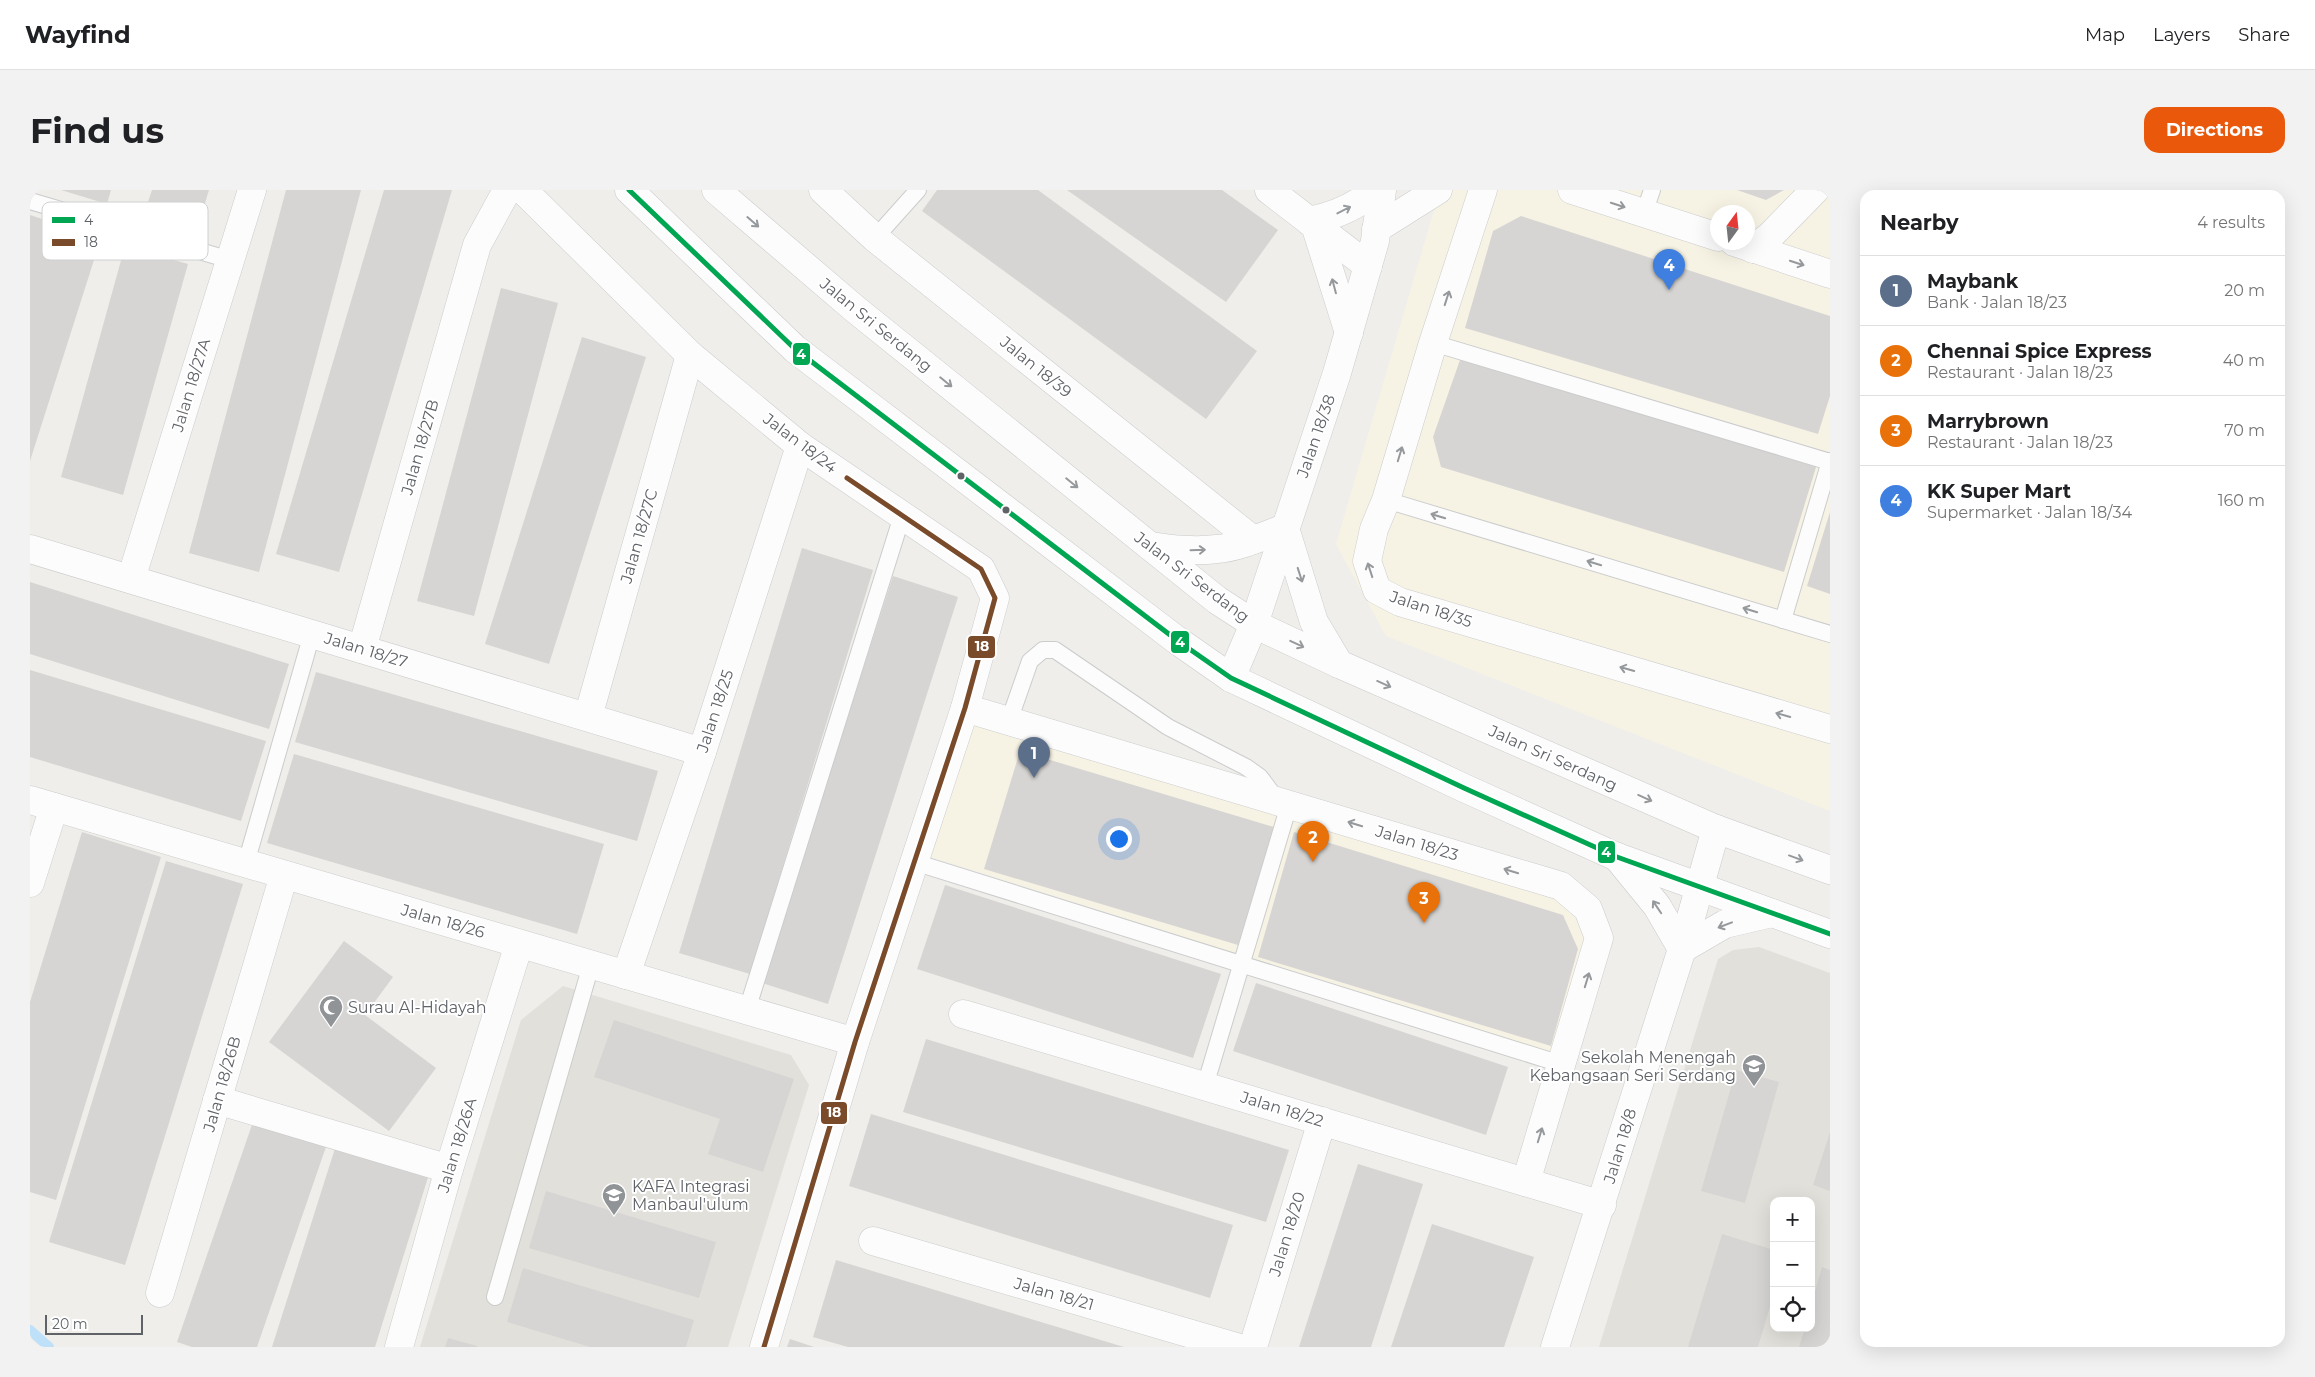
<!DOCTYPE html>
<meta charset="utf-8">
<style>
:root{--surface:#fff;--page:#f2f2f2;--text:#202124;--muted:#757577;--line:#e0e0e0;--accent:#ea580c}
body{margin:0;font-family:Montserrat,sans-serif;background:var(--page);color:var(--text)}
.controls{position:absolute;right:15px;bottom:15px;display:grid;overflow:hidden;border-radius:10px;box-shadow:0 5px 20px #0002}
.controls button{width:45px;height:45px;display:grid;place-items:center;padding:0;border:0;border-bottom:1px solid var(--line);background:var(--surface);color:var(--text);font:25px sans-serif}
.compass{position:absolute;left:1680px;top:15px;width:45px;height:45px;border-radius:50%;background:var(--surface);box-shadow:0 5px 20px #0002;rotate:15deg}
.scale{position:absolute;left:15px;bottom:12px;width:98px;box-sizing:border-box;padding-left:5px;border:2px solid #5f6368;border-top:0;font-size:14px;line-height:18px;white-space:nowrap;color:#5f6368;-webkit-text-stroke:4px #fff;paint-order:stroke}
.you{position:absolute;left:1088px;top:648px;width:18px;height:18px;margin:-12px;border:4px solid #fff;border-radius:50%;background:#1a73e8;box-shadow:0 0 0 8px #1a73e833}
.badge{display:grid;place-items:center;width:32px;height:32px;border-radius:50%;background:var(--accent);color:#fff;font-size:16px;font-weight:700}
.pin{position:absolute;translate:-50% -41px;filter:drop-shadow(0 1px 2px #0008)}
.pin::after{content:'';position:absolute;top:26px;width:18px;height:15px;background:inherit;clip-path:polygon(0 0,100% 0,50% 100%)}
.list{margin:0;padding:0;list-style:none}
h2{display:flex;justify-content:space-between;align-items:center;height:65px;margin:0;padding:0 20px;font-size:21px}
h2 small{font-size:16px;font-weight:400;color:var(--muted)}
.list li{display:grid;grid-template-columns:32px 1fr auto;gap:15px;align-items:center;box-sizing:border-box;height:70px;padding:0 20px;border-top:1px solid var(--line)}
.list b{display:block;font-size:19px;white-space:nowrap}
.list p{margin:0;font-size:16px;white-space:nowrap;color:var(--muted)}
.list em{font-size:16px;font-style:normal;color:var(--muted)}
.icon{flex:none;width:28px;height:28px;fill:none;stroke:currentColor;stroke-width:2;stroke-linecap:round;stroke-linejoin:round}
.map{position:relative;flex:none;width:1800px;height:1157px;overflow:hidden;border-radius:15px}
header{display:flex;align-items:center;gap:30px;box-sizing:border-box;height:70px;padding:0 25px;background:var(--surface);border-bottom:1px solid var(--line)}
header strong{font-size:24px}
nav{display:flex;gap:28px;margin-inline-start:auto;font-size:18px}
.intro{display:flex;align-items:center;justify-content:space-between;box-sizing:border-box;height:120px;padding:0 30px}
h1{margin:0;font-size:35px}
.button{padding:12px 22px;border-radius:15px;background:var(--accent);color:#fff;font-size:18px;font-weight:700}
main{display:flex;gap:30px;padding:0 30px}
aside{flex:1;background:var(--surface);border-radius:15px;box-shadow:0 5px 20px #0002}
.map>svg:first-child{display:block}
.commercial{fill:#f7f3e4;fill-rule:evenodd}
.education{fill:#e2e0da;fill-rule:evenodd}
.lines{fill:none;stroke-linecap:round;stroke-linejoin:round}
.stream{stroke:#bfe0f9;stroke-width:10}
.building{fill:#d6d5d3}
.lane-casing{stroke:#cbcccc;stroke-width:18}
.street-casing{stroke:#cbcccc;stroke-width:29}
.secondary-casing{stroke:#cacacb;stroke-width:29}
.lane{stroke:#fdfcfc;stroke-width:16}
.street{stroke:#fdfcfc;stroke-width:28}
.secondary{stroke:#fdfcfc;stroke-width:28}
.bus-1-casing{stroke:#fff;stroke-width:9}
.bus-2-casing{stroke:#fff;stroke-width:9}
.bus-1{stroke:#00a651;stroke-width:5}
.bus-2{stroke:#7a4b2a;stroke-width:5}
.oneway{stroke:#96999c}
.bus-dot{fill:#5f6368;stroke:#fff;stroke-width:2}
.labels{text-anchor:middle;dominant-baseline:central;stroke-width:4;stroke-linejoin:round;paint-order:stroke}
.street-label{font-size:16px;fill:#5f6368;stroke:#fff}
.poi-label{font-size:16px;fill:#5f6368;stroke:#fff;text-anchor:start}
.key{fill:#fff;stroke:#cfd0d2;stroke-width:1}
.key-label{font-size:14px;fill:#5f6368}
.line-badge{stroke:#fff;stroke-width:2}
.badge-label{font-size:14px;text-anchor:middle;font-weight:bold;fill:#fff}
</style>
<header>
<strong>Wayfind</strong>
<nav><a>Map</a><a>Layers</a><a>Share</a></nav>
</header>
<div class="intro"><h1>Find us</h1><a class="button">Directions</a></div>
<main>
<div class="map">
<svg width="1800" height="1157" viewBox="0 0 1800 1157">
<rect width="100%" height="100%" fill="#efeeea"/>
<g class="commercial">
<path d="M1410,0H1800V621L1356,446L1306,354ZM1688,22H1718V52H1688Z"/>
<path d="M944,534L1526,706L1546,724L1556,748L1522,863L901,667Z"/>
</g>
<g class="education">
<path d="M1729,757L1800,783V1157H1569L1688,769L1703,760ZM1744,1011H1781V1138H1744Z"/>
<path d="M533,796L761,865L779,895L698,1157H390L491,830Z"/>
</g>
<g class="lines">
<path class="stream" d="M0,1140L19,1157"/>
</g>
<g class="building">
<path d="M31,0H81L77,14Z"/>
<path d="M122,0H179L167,40L114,24Z"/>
<path d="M256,0H331L229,382L159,363Z"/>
<path d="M354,0H422L309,382L246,364Z"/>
<path d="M907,0H1008L1227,161L1176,229L892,21Z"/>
<path d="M1037,0H1192L1248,40L1196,112Z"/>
<path d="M1707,0H1754L1736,10Z"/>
<path d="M0,25L71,48L0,271Z"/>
<path d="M1491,26L1800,126V206L1788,244L1435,138L1463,41Z"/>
<path d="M95,56L158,74L93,305L31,287Z"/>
<path d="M471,98L528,113L444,426L387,411Z"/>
<path d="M552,147L616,167L519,474L455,454Z"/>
<path d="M1431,167L1787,274L1754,382L1411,277L1403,247Z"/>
<path d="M1800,322V404L1777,396Z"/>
<path d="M772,358L843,380L720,784L649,763Z"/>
<path d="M863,386L928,407L798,814L732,793Z"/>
<path d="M0,392L259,474L239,539L0,464Z"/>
<path d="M0,480L236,551L211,631L0,567Z"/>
<path d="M286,482L628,581L607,651L265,552Z"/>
<path d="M990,561L1244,637L1208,755L954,679Z"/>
<path d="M264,564L574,654L547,744L237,653Z"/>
<path d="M52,642L131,667L26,1010L0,1002V812Z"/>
<path d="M1264,642L1533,725L1548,759L1521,856L1228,767Z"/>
<path d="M136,671L213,694L95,1075L19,1052Z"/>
<path d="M915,695L1191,784L1163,868L887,779Z"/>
<path d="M314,751L363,787L335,825L406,878L359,941L239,852Z"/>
<path d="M1226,793L1478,877L1456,945L1203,861Z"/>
<path d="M584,830L764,889L733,982L678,964L690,929L564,887Z"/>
<path d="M896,849L1259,960L1236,1032L873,922Z"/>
<path d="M1706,880L1749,892L1715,1013L1671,1001Z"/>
<path d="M841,924L1203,1035L1180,1108L819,996Z"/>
<path d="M225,926L298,951L227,1157H162L147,1152Z"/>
<path d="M1800,942V1001L1783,995Z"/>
<path d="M307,952L400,981L345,1157H242Z"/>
<path d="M1328,974L1393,994L1341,1157H1269Z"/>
<path d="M516,1001L686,1052L669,1108L499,1058Z"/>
<path d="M1402,1034L1504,1067L1474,1157H1361Z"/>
<path d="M1692,1044L1744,1060V1103L1728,1157H1658Z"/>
<path d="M806,1070L1094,1157H818L783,1147Z"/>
<path d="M1792,1077L1800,1080V1157H1769L1775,1138H1781V1116Z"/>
<path d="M493,1078L664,1130L656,1157H560L477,1132Z"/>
<path d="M418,1148L447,1156V1157H415Z"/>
<path d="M760,1149L784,1157H757Z"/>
</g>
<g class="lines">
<g class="lane-casing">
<g id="lane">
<path d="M0,11L200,70"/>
<path d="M1614,23L1622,0"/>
<path d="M845,48L888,0"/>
<path d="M1403,153L1800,272"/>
<path d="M1356,310L1800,444"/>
<path d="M1753,430L1800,271"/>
<path d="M979,531L1000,471L1013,460H1025L1138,537L1216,577L1230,587L1247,610"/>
<path d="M884,672L1531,874"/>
<path d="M216,673L282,444"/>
<path d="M717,820L872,326"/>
<path d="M1175,896L1259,615"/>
<path d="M465,1107L561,775"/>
</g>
</g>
<g class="street-casing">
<g id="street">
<path d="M493,0L660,165L770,256L951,379L965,408L935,518L825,852L734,1157"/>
<path d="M793,0L845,48L1223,350"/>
<path d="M1239,0L1338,76"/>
<path d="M1453,0L1403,153L1356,310L1344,339L1337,371L1347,400L1370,412L1800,539"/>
<path d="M1542,0L1688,47"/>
<path d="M1279,31C1303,26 1326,18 1344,0"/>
<path d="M1286,38L1319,143"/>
<path d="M1346,39L1408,0"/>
<path d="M1704,52L1800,84"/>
<path d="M1723,59L1740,46L1785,0"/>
<path d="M0,359L672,562"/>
<path d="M101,389L222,0"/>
<path d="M332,459L447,55L477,0"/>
<path d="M1201,488L1224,434L1307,183L1345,51L1352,0"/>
<path d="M935,518L1531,696L1558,719L1569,748L1496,992"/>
<path d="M558,527L660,165"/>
<path d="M0,610L825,852"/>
<path d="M0,693L24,617"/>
<path d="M596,785L672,562L770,256"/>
<path d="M933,824L1572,1015"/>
<path d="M187,910L419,979"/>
<path d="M843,1051L1206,1157"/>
<path d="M130,1103L254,685"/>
<path d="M369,1157L419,979L489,754"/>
<path d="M1223,1157L1292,931"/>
<path d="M1525,1157L1652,759L1686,639"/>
</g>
</g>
<g class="secondary-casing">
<g id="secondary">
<path d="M599,0L765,159L1148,451L1201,488L1434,598L1587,667L1800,744"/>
<path d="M686,0L825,119L1187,410L1224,434L1309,474L1686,639L1800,680"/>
<path d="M1120,356C1142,359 1164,362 1187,359C1210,357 1233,346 1255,338L1284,432L1309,474"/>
<path d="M1587,667L1627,716L1652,759L1695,734L1742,723"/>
</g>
</g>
<use href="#lane" class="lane"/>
<use href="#street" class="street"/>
<use href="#secondary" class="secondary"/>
<g class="bus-1-casing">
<path id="bus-1" d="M599,0L765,159L1148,451L1201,488L1434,598L1587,667L1800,744"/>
</g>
<g class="bus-2-casing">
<path id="bus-2" d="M734,1157L825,852L935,518L965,408L951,379L817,288"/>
</g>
<use href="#bus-1" class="bus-1"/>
<use href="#bus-2" class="bus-2"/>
</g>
<defs><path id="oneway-shaft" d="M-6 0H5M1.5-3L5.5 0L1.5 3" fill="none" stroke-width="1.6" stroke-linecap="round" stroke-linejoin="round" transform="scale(1.25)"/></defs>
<g class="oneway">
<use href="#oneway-shaft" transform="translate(1588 15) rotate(18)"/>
<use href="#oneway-shaft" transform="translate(1314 20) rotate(-27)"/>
<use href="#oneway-shaft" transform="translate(723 32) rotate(41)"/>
<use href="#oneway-shaft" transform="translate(1767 73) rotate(18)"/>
<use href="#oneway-shaft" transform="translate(1304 96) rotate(-105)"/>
<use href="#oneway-shaft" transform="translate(1417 108) rotate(-72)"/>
<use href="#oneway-shaft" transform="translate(916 192) rotate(39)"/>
<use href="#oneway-shaft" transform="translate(1370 264) rotate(-73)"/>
<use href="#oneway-shaft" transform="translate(1042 293) rotate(39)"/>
<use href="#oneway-shaft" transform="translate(1408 326) rotate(-163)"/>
<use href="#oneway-shaft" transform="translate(1168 360) rotate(-2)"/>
<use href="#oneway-shaft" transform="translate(1564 373) rotate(-163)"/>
<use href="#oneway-shaft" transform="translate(1340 380) rotate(-108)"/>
<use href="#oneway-shaft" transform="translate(1270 385) rotate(72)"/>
<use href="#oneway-shaft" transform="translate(1720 420) rotate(-163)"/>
<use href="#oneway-shaft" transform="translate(1267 454) rotate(25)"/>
<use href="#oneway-shaft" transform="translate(1597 479) rotate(-164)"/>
<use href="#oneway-shaft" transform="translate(1354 494) rotate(24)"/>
<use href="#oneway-shaft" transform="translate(1753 525) rotate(-164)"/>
<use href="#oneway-shaft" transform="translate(1615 608) rotate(24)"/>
<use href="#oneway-shaft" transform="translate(1325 634) rotate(-163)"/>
<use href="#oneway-shaft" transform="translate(1766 668) rotate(20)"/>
<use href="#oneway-shaft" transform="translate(1481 681) rotate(-163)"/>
<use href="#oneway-shaft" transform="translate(1627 717) rotate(-124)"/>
<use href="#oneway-shaft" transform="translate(1695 735) rotate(159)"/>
<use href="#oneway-shaft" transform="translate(1557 790) rotate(-73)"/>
<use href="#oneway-shaft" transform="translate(1510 945) rotate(-73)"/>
</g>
<defs>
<g id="mosque-pin" transform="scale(1.25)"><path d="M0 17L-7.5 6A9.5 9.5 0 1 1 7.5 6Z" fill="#919496" stroke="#fff"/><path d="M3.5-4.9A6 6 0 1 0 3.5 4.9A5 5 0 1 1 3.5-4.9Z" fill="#fff"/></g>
<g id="school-pin" transform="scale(1.25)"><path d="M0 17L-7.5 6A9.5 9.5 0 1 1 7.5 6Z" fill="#919496" stroke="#fff"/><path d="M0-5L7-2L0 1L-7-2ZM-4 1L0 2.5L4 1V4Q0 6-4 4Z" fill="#fff"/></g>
</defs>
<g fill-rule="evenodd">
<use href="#mosque-pin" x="301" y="817"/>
<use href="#school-pin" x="1724" y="876"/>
<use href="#school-pin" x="584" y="1005"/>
</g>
<g class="bus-dot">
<circle cx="931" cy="286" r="4.5"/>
<circle cx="976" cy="320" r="4.5"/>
</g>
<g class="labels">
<g class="street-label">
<text transform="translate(846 135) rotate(39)">Jalan Sri Serdang</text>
<text transform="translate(1006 177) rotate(39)">Jalan 18/39</text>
<text transform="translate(161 195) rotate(-73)">Jalan 18/27A</text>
<text transform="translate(1286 246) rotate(-71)">Jalan 18/38</text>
<text transform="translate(770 253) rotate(37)">Jalan 18/24</text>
<text transform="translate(390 257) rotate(-74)">Jalan 18/27B</text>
<text transform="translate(609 346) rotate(-74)">Jalan 18/27C</text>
<text transform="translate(1162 387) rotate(37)">Jalan Sri Serdang</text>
<text transform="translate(1401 419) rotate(18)">Jalan 18/35</text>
<text transform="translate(336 460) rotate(17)">Jalan 18/27</text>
<text transform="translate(685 521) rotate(-72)">Jalan 18/25</text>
<text transform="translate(1523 568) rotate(24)">Jalan Sri Serdang</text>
<text transform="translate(1387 653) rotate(17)">Jalan 18/23</text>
<text transform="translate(413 731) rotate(16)">Jalan 18/26</text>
<text transform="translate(192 894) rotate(-74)">Jalan 18/26B</text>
<text transform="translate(1252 919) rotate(17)">Jalan 18/22</text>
<text transform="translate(427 955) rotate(-73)">Jalan 18/26A</text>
<text transform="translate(1590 956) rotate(-73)">Jalan 18/8</text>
<text transform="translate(1257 1044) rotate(-73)">Jalan 18/20</text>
<text transform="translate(1024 1104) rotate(16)">Jalan 18/21</text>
</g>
<g class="poi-label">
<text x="318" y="817">Surau Al-Hidayah</text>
<text x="1706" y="867" text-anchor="end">Sekolah Menengah<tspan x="1706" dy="18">Kebangsaan Seri Serdang</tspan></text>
<text x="602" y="996">KAFA Integrasi<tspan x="602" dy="18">Manbaul'ulum</tspan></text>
</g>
</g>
<rect x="12" y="12" width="166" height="58" rx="8" class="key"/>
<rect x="22" y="27" width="23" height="6" fill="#00a651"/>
<rect x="22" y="49" width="23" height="7" fill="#7a4b2a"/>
<g class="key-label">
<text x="54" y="35">4</text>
<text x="54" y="57">18</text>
</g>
<g class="line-badge">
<rect x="762" y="152" width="19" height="24" rx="5" fill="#00a651"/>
<rect x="1140" y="440" width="20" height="24" rx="5" fill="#00a651"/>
<rect x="937" y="445" width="29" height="24" rx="5" fill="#7a4b2a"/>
<rect x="1567" y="650" width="19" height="24" rx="5" fill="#00a651"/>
<rect x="790" y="911" width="28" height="24" rx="5" fill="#7a4b2a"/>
</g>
<g class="badge-label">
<text x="771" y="169">4</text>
<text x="1150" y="457">4</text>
<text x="952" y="461">18</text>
<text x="1576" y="667">4</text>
<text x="804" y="927">18</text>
</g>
</svg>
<div class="controls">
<button>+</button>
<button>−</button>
<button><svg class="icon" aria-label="locate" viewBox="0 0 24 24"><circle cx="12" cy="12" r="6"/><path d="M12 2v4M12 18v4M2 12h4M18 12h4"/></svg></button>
</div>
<svg class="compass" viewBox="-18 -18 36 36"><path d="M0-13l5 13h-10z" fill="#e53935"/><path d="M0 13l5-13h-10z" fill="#757577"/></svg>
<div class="scale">20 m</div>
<div class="you"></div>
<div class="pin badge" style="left:1004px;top:588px;background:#5c6f8a">1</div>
<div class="pin badge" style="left:1283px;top:672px;background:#e8710a">2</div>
<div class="pin badge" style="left:1394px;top:733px;background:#e8710a">3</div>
<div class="pin badge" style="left:1639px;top:100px;background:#3f7fe0">4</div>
</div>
<aside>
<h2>Nearby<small>4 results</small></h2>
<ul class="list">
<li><span class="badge" style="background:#5c6f8a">1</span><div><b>Maybank</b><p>Bank · Jalan 18/23</p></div><em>20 m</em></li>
<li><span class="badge" style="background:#e8710a">2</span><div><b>Chennai Spice Express</b><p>Restaurant · Jalan 18/23</p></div><em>40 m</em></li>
<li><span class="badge" style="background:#e8710a">3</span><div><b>Marrybrown</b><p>Restaurant · Jalan 18/23</p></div><em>70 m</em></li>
<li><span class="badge" style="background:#3f7fe0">4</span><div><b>KK Super Mart</b><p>Supermarket · Jalan 18/34</p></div><em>160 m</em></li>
</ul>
</aside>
</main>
